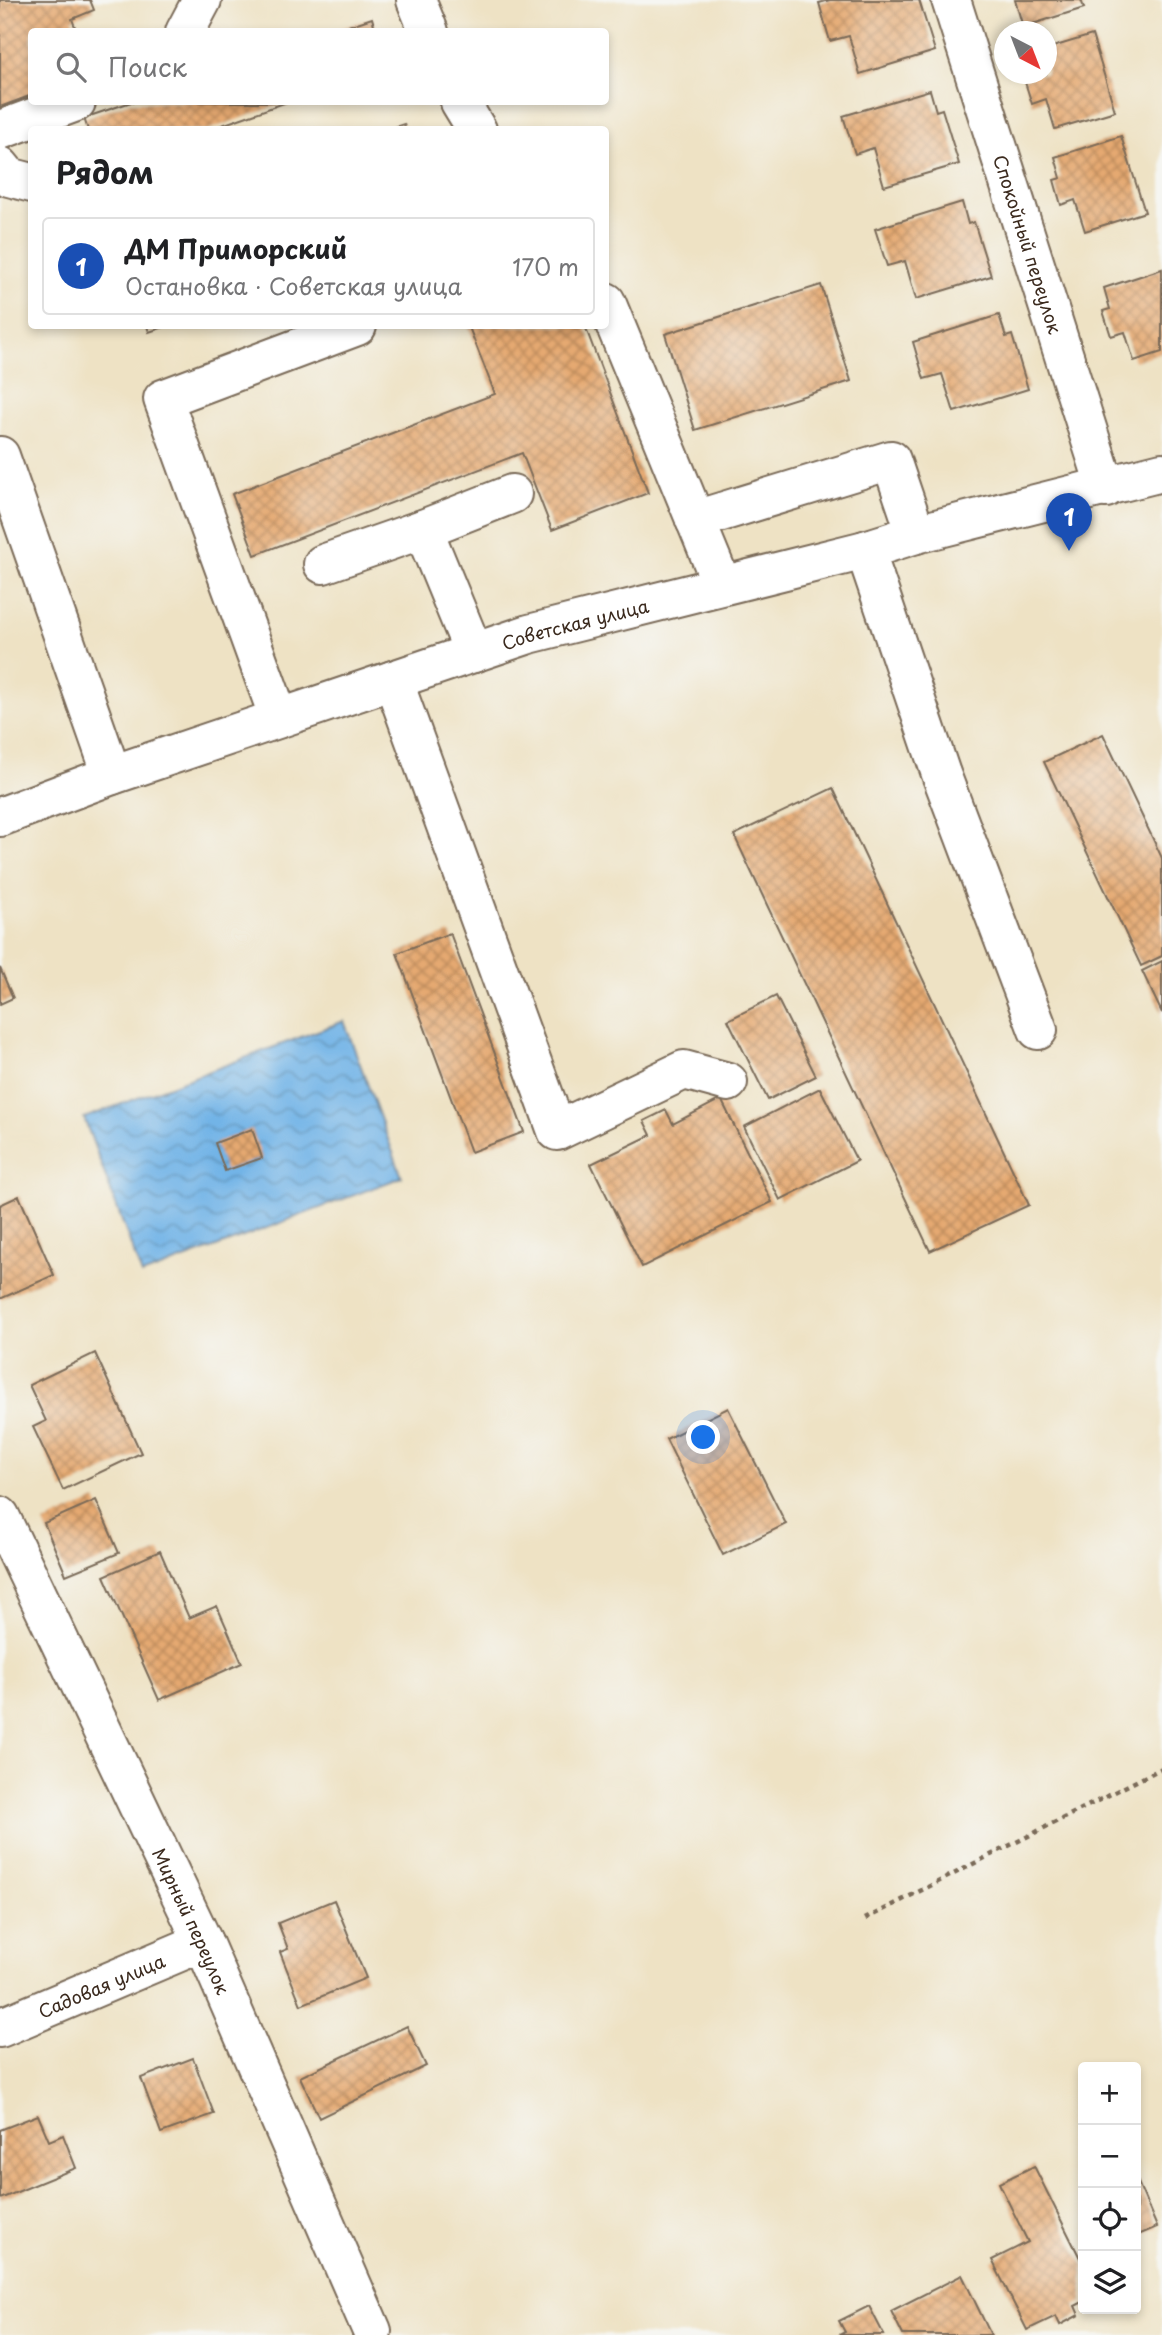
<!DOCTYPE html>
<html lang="ru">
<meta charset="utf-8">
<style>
:root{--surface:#fff;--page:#f2f2f2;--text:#202124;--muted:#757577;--line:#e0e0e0;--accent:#111827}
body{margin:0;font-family:"Playpen Sans",sans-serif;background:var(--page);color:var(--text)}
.controls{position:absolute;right:21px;bottom:21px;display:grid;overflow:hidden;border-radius:7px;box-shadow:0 4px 10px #0003}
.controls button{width:63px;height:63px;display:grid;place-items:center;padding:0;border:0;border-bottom:2px solid var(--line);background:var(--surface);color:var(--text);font:35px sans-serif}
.compass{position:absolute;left:994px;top:21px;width:63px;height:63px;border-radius:50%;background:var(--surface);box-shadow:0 4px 10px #0003;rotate:138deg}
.you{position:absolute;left:704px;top:1438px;width:24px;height:24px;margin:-18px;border:5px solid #fff;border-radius:50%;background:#1a73e8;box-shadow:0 0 0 10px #1a73e833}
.badge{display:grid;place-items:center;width:46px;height:46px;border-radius:50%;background:var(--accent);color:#fff;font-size:23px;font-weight:700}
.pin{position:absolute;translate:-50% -58px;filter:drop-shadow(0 2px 4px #0008)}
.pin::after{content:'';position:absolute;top:37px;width:24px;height:21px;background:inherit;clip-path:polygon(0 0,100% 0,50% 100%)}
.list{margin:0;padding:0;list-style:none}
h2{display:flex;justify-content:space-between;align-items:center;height:91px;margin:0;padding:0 28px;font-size:30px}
h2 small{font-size:23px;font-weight:400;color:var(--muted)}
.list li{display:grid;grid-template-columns:46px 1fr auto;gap:21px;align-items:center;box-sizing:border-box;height:98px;margin:0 14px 14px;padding:0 14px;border:2px solid var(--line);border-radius:7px}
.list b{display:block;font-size:26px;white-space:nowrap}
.list p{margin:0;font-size:23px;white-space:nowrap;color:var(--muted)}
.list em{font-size:23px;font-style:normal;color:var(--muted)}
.icon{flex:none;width:38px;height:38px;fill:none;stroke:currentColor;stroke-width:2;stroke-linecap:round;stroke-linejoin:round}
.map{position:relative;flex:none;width:1162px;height:2335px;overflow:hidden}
.search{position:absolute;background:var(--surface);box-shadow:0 4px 10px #0003;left:28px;top:28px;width:581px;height:77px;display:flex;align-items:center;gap:18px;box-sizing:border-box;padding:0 24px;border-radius:7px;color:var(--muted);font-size:26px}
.panel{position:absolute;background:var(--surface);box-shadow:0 4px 10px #0003;left:28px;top:126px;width:581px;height:203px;border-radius:7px}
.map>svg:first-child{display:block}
.water{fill:url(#water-waves);stroke:#566f82;stroke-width:2}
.building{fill:url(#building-cross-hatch)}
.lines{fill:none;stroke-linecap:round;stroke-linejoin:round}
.minor-casing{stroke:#7a6a58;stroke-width:42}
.major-casing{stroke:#7a6a58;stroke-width:42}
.path{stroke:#7a6a58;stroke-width:4.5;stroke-dasharray:5 5;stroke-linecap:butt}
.minor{stroke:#fff;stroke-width:38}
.major{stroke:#fff;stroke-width:38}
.labels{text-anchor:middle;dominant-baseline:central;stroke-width:7;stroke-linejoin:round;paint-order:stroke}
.street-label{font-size:18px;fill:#3b2a1e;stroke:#f6f6f2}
</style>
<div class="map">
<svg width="1162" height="2335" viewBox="0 0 1162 2335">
<defs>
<pattern id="water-waves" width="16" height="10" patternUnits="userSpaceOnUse" patternTransform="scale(1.75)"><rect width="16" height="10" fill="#72b4e7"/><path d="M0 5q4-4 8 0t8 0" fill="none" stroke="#5f93bb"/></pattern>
<pattern id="building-cross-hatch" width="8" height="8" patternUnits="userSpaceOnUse" patternTransform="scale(1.75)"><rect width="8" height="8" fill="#e5a971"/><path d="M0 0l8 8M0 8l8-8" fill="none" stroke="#bb8a5c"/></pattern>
</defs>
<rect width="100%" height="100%" fill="#f6f6f2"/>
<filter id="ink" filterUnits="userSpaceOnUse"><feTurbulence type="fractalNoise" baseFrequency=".0143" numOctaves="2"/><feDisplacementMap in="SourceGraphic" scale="14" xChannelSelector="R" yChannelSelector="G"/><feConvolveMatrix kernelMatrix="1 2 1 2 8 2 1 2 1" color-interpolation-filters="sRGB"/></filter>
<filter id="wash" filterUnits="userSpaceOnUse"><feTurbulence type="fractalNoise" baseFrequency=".00686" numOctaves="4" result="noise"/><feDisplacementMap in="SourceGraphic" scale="28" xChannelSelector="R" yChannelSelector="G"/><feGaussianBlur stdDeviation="1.57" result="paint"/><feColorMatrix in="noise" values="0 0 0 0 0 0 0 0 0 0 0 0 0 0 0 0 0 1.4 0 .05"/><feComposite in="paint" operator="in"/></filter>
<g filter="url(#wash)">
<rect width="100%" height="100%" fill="#eee2c4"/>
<path class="water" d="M344,1021L402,1177L142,1275L84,1118Z"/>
<g id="blocks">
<g class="building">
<path d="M0,0H90L94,10L72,19L77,32H32V95L0,107Z"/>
<path d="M830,0H919L935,51L860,74L849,36L830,41L819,3Z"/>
<path d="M1015,0H1081L1084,8L1023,27Z"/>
<path d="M372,18L376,32H333V31Z"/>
<path d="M1092,35L1115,111L1055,129L1046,99L1032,104L1024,79L1032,77L1031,74H1046V49Z"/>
<path d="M930,90L936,111L942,109L959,164L884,186L873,148L855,154L843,116Z"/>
<path d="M131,102H287L208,130H88L84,118Z"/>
<path d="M404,124L406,130H389V129Z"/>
<path d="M1121,136L1145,212L1085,231L1075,200L1061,205L1054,180L1061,178L1055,157Z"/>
<path d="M962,202L968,224L974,222L991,276L916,299L905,261L887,266L875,229Z"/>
<path d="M1162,269V352L1134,361L1125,332L1111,336L1103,311L1110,309L1104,288Z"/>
<path d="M821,285L851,381L695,430L665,334Z"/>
<path d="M999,315L1006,337L1012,335L1028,389L954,412L942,374L924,379L913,342Z"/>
<path d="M147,326H167L149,332Z"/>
<path d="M472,326H585L648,493L552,530L522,453L255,555L232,494L495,394L469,327Z"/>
<path d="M1103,734L1162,858V956L1141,966L1044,762Z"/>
<path d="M833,788L1029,1205L930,1251L734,835Z"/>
<path d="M450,933L524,1132L471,1152L397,953Z"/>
<path d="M1162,961V1013L1142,971Z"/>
<path d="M0,968L13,998L0,1004Z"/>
<path d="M776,996L816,1076L768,1100L728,1020Z"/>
<path d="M820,1088L857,1161L780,1200L744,1127Z"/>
<path d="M721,1099L772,1202L642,1267L591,1164L651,1135L644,1121L666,1110L673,1124Z"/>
<path d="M252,1129L262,1158L225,1171L215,1143Z"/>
<path d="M19,1196L54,1275L0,1299V1205Z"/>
<path d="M95,1353L141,1453L63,1490L33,1427L46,1421L29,1385Z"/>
<path d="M728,1408L786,1524L723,1555L666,1439Z"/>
<path d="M96,1500L119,1553L66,1575L44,1523Z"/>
<path d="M160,1551L189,1618L217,1606L242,1663L159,1700L104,1576Z"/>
<path d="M334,1900L366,1978L301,2005L280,1952L288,1949L278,1923Z"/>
<path d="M407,2026L426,2066L319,2118L300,2077Z"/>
<path d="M193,2058L214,2114L161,2133L141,2078Z"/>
<path d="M38,2115L49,2141L63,2135L76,2168L0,2199V2130Z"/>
<path d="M1034,2166L1083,2264V2302L1075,2306L1079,2315L1060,2325L1056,2316L1027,2330L992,2260L1028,2242L999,2183Z"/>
<path d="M1136,2178L1157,2227L1136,2236Z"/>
<path d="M962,2275L991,2335H903L891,2311Z"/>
<path d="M869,2306L884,2335H839L845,2332L839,2321Z"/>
</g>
</g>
</g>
<g filter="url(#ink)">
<use href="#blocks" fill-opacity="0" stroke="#7a6a58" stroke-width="2"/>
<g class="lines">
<g class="minor-casing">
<g id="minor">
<path d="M416,0L429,32"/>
<path id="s1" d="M951,0L1106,488"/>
<path d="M185,32L202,0"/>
<path d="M460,102L477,130"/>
<path d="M0,130L76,102"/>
<path d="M0,166L9,177L32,183"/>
<path d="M606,302L722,585"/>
<path d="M0,456L112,775"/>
<path d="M695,520L891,460L916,534"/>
<path d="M865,550L941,774L1038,1030"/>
<path d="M323,564L423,529"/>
<path d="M474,653L423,529L512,494"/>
<path d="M393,680L557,1131L684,1070L728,1082"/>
<path d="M279,718L163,399L357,326"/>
<path id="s2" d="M0,1516L203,1942L372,2331"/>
<path id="s3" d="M0,2028L203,1942"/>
</g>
</g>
<g class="major-casing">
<g id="major">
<path id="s4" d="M0,817L112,775L529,634L865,550L916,534L1162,472"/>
</g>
</g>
<path class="path" d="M865,1919L1162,1768"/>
<use href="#minor" class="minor"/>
<use href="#major" class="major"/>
</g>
</g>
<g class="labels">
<g class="street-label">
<text stroke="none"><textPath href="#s1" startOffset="256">Спокойный переулок</textPath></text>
<text stroke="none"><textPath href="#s4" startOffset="607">Советская улица</textPath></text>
<text stroke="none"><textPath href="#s2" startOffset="448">Мирный переулок</textPath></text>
<text stroke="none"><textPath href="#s3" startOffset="110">Садовая улица</textPath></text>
</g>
</g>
</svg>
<div class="controls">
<button>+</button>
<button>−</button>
<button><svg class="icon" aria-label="locate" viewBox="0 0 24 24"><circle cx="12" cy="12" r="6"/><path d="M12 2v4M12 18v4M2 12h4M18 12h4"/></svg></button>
<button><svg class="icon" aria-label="layers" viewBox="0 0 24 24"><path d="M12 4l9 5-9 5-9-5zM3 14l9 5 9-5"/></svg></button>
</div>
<svg class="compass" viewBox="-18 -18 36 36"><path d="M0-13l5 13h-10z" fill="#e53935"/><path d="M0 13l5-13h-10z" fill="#757577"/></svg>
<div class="you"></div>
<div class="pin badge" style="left:1069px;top:551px;background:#1a4fb4">1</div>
<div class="search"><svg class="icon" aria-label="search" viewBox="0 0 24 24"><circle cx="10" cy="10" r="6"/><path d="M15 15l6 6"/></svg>Поиск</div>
<section class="panel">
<h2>Рядом<small></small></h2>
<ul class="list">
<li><span class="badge" style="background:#1a4fb4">1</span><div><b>ДМ Приморский</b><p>Остановка · Советская улица</p></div><em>170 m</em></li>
</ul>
</section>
</div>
